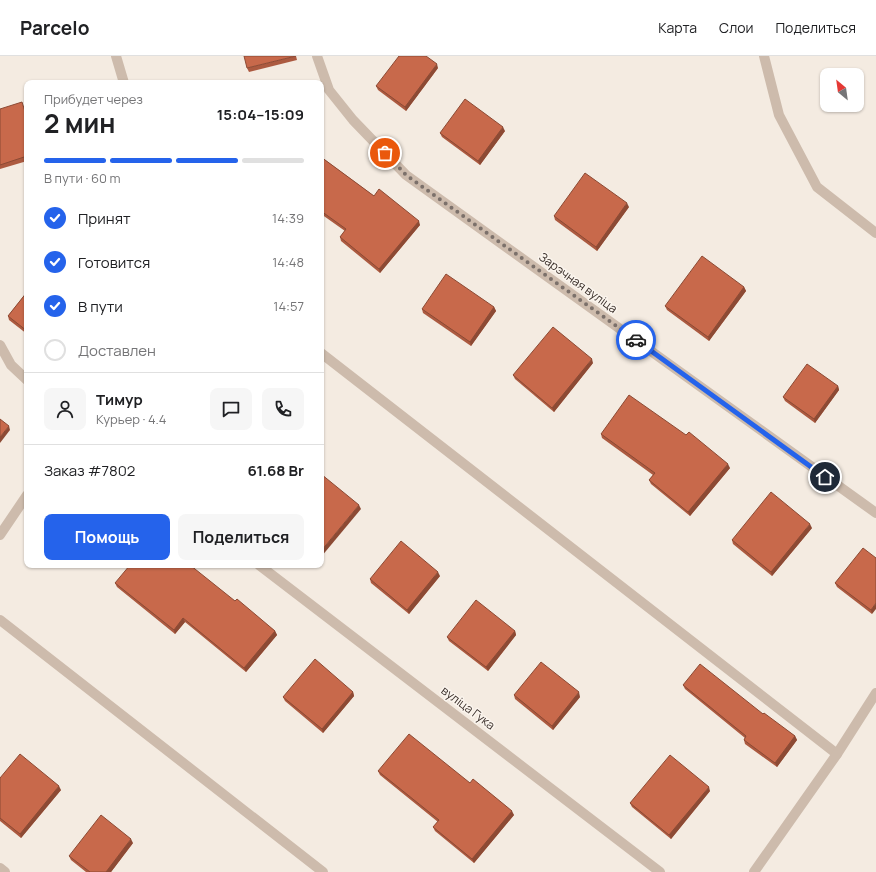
<!DOCTYPE html>
<html lang="ru">
<head>
<meta charset="utf-8">
<style>
	:root { --surface:#fff; --page:#f6f6f6; --text:#202124; --muted:#757577; --line:#e0e0e0; --accent:#2563eb }
	body { margin:0; font-family:Manrope,sans-serif; background:var(--page); color:var(--text); height:100vh; display:flex; flex-direction:column; font-size:15px; white-space:nowrap }
	* { box-sizing:border-box; margin:0 }
	p { font-size:13px; color:var(--muted) }
	.icon { flex:none; width:22px; height:22px; fill:none; stroke:currentColor; stroke-width:2; stroke-linecap:round; stroke-linejoin:round }
	.map { position:relative; flex:1; overflow:hidden }
	.details { position:absolute; left:24px; top:24px; width:300px; height:488px; display:flex; flex-direction:column; background:var(--surface); border-radius:8px; box-shadow:0 1px 3px #0004 }
	.details>* { flex:none }
	.needle { width:26px; rotate:331deg }
	.tools { position:absolute; left:820px; top:12px; display:grid; gap:8px }
	.tools a { display:grid; place-items:center; width:44px; height:44px; border-radius:8px; background:var(--surface); box-shadow:0 1px 3px #0004; font-size:20px }
	.pin { position:absolute; display:grid; place-items:center; width:34px; height:34px; color:#fff; margin:-17px; border:2px solid #fff; border-radius:50%; box-shadow:0 1px 4px #0007 }
	.courier { position:absolute; display:grid; place-items:center; width:40px; height:40px; margin:-20px; border:3px solid #2563eb; border-radius:50%; background:#fff; color:#222; box-shadow:0 1px 5px #0007 }
	.summary em { font-style:normal; font-weight:700 }
	.summary div { display:flex; flex-direction:column-reverse }
	.summary { display:flex; align-items:center; justify-content:space-between; height:68px; padding:0 20px }
	h1 { font-size:26px; font-weight:700; line-height:30px }
	.bar { display:grid; grid-template-columns:repeat(4,1fr); gap:6px 4px; align-content:center; height:48px; padding:0 20px }
	.bar i { height:5px; border-radius:3px; background:var(--line) }
	.bar .current { background:var(--accent) }
	.bar p { grid-column:span 4 }
	.line { display:flex; align-items:center; gap:10px; padding:0 20px; border-top:1px solid var(--line) }
	.line div { flex:1 }
	.round { display:grid; place-items:center; flex:none; width:42px; height:42px; border-radius:8px; background:var(--page) }
	ol { padding:0 20px; list-style:none }
	li { display:flex; align-items:center; gap:12px; height:44px }
	li p { margin-inline-start:auto }
	li .icon { padding:4px; border-radius:50%; background:var(--accent); color:#fff; stroke-width:4 }
	li:last-child { color:var(--muted) }
	li i { width:22px; height:22px; border:2px solid var(--line); border-radius:50% }
	.primary-button { display:flex; gap:8px; margin-top:auto; padding:8px 20px }
	.primary-button a { flex:1; height:46px; border-radius:8px; background:var(--accent); color:#fff; font-size:16px; font-weight:700; line-height:46px; text-align:center }
	.primary-button a+a { background:var(--page); color:var(--text) }
	header { display:flex; align-items:center; gap:24px; box-sizing:border-box; height:56px; padding:0 20px; background:var(--surface); border-bottom:1px solid var(--line) }
	header strong { font-size:19px }
	nav { display:flex; gap:22px; margin-inline-start:auto; font-size:14px }
	.map>svg:first-child { display:block }
	.lines { fill:none; stroke-linecap:round; stroke-linejoin:round }
	.lane { stroke:#cdbbac; stroke-width:10 }
	.street { stroke:#cdbbac; stroke-width:10 }
	.wall { fill:#ac5a40 }
	.shaded-wall { fill:#8c4a34 }
	.building { fill:#c8694b; stroke:#8c4a34 }
	.done { stroke:#7c716b; stroke-width:4; stroke-dasharray:0 7.2 }
	.route { stroke:#2563eb; stroke-width:5 }
	.labels { text-anchor:middle; stroke-width:3; stroke-linejoin:round; paint-order:stroke }
	.street-label { font-size:12px; fill:#3b302b; stroke:#fbf5ee }
</style>
</head>
<body>
<header>
<strong>Parcelo</strong>
<nav><a>Карта</a><a>Слои</a><a>Поделиться</a></nav>
</header>
<div class="map">
<svg width="876" height="816" viewBox="0 0 876 816">
	<rect width="100%" height="100%" fill="#f4ebe1"/>
	<g class="lines">
		<!-- lane -->
		<g class="lane">
			<path d="M116,0L124,27"/>
			<path d="M321,297L837,698"/>
			<path d="M0,564L323,816"/>
		</g>
		<!-- street -->
		<g class="street">
			<path d="M317,0L329,34L353,64L406,119L876,457"/>
			<path d="M764,0L779,59L817,131L876,177"/>
			<path d="M0,289L11,309L27,324"/>
			<path d="M0,479L27,439"/>
			<path d="M259,509L660,816"/>
			<path d="M0,812L5,816"/>
			<path d="M754,816L837,698L876,637"/>
		</g>
	</g>
	<!-- wall -->
	<g class="wall">
		<path d="M296,0L297,4L249,16L247,12Z"/>
		<path d="M438,12L406,55L378,34L376,30Z"/>
		<path d="M0,53L27,61V105L0,113Z"/>
		<path d="M505,75L480,109L442,81L440,77Z"/>
		<path d="M321,101L374,140L420,169L380,217L341,185L340,181L345,175L321,158Z"/>
		<path d="M629,151L597,195L555,164L554,160Z"/>
		<path d="M744,231L746,235L709,285L667,254L665,250Z"/>
		<path d="M27,236V278L9,264L8,260Z"/>
		<path d="M494,251L496,255L471,290L423,257L422,253Z"/>
		<path d="M593,307L554,356L515,323L513,319Z"/>
		<path d="M838,330L839,334L815,367L785,345L783,341Z"/>
		<path d="M601,378L730,412L690,460L651,428L649,424L653,419L602,382Z"/>
		<path d="M812,472L772,520L733,488L732,484Z"/>
		<path d="M876,502L872,558L837,531L835,527Z"/>
		<path d="M440,520L409,558L371,527L370,523Z"/>
		<path d="M115,527L235,545L275,575L277,579L246,616L185,566L175,578L117,531Z"/>
		<path d="M515,575L516,579L488,615L449,585L447,581Z"/>
		<path d="M683,629L763,658L795,680L797,684L777,711L745,688L744,684L745,682L685,633Z"/>
		<path d="M353,636L354,640L323,677L285,645L283,641Z"/>
		<path d="M514,639L580,641L553,674L515,643Z"/>
		<path d="M378,715L470,727L514,759L474,807L435,775L433,771L438,766L380,719Z"/>
		<path d="M0,722L61,734L21,782L0,765Z"/>
		<path d="M710,735L671,783L632,751L630,747Z"/>
		<path d="M133,787L111,816H86L71,804L69,800Z"/>
	</g>
	<!-- shaded-wall -->
	<g class="shaded-wall">
		<path d="M437,8L438,12L406,55L405,51Z"/>
		<path d="M503,71L505,75L480,109L478,105Z"/>
		<path d="M627,147L629,151L597,195L596,191Z"/>
		<path d="M419,165L420,169L380,217L379,213Z"/>
		<path d="M744,231L746,235L709,285L708,281Z"/>
		<path d="M494,251L496,255L471,290L470,286Z"/>
		<path d="M592,303L593,307L554,356L552,352Z"/>
		<path d="M838,330L839,334L815,367L814,363Z"/>
		<path d="M9,370L10,374L0,387V381Z"/>
		<path d="M728,408L730,412L690,460L688,456Z"/>
		<path d="M359,449L361,453L321,501V495Z"/>
		<path d="M810,468L812,472L772,520L771,516Z"/>
		<path d="M438,516L440,520L409,558L407,554Z"/>
		<path d="M876,547V553L872,558L871,554Z"/>
		<path d="M183,562L185,566L175,578L174,574Z"/>
		<path d="M275,575L277,579L246,616L244,612Z"/>
		<path d="M515,575L516,579L488,615L486,611Z"/>
		<path d="M353,636L354,640L323,677L322,673Z"/>
		<path d="M579,636L580,641L553,674L552,670Z"/>
		<path d="M795,680L797,684L777,711L775,707Z"/>
		<path d="M59,730L61,734L21,782L20,778Z"/>
		<path d="M709,731L710,735L671,783L669,779Z"/>
		<path d="M512,755L514,759L474,807L472,803Z"/>
		<path d="M131,783L133,787L111,816H106Z"/>
	</g>
	<!-- building -->
	<g class="building">
		<path d="M244,0H296L247,12Z"/>
		<path d="M399,0H426L437,8L405,51L376,30Z"/>
		<path d="M465,43L503,71L478,105L440,77Z"/>
		<path d="M22,46L27,62V100L0,109V53Z"/>
		<path d="M321,101L374,140L379,133L419,165L379,213L340,181L346,173L321,155Z"/>
		<path d="M585,117L627,147L596,191L554,160Z"/>
		<path d="M702,200L744,231L708,281L665,250Z"/>
		<path d="M446,218L494,251L470,286L422,253Z"/>
		<path d="M27,236V275L8,260Z"/>
		<path d="M553,271L592,303L552,352L513,319Z"/>
		<path d="M807,308L838,330L814,363L783,341Z"/>
		<path d="M629,339L686,379L689,376L728,408L688,456L649,424L655,417L601,378Z"/>
		<path d="M0,363L9,370L0,381Z"/>
		<path d="M321,418L359,449L321,495Z"/>
		<path d="M771,436L810,468L771,516L732,484Z"/>
		<path d="M401,485L438,516L407,554L370,523Z"/>
		<path d="M863,492L876,502V547L871,554L835,527Z"/>
		<path d="M130,509H190L235,545L237,543L275,575L244,612L183,562L174,574L115,527Z"/>
		<path d="M476,544L515,575L486,611L447,581Z"/>
		<path d="M315,603L353,636L322,673L283,641Z"/>
		<path d="M541,606L579,636L552,670L514,639Z"/>
		<path d="M700,608L763,658L764,657L795,680L775,707L744,684L746,680L683,629Z"/>
		<path d="M409,678L470,727L473,723L512,755L472,803L433,771L439,764L378,715Z"/>
		<path d="M20,698L59,730L20,778L0,762V722Z"/>
		<path d="M670,699L709,731L669,779L630,747Z"/>
		<path d="M101,759L131,783L106,816H90L69,800Z"/>
	</g>
	<g class="lines">
		<!-- done -->
		<path class="done" d="M385,97L406,119L636,284"/>
		<!-- route -->
		<path class="route" d="M636,284L825,421"/>
	</g>
	<g class="labels">
		<!-- street labels -->
		<g class="street-label">
			<text transform="translate(578 227) rotate(36)" y="4">Зарэчная вуліца</text>
			<text transform="translate(468 652) rotate(37)" y="4">вуліца Гука</text>
		</g>
	</g>
</svg>
<div class="tools">
<a><svg class="needle" viewBox="-14 -14 28 28"><path d="M0-13l5 13h-10z" fill="#e53935"/><path d="M0 13l5-13h-10z" fill="#757577"/></svg></a>
</div>
<div class="pin" style="left:385px;top:97px;background:#ea580c"><svg class="icon" aria-label="bag" viewBox="0 0 24 24"><path d="M5 8h14l-1 12H6zM9 8a3 3 0 0 1 6 0"/></svg></div>
<div class="pin" style="left:825px;top:421px;background:#1f2937"><svg class="icon" aria-label="home" viewBox="0 0 24 24"><path d="M3 11l9-7 9 7M6 9v11h12V9"/></svg></div>
<div class="courier" style="left:636px;top:284px"><svg class="icon" aria-label="car" viewBox="0 0 24 24"><path d="M5 17H2v-5l4-1 3-4h7l3 4 3 1v5h-3M9 17h6M6 11h13"/><circle cx="7" cy="17" r="2"/><circle cx="17" cy="17" r="2"/></svg></div>
<section class="details">
<div class="summary"><div><h1>2 мин</h1><p>Прибудет через</p></div><em>15:04–15:09</em></div>
<div class="bar"><i class="current"></i><i class="current"></i><i class="current"></i><i></i><p>В пути · 60 m</p></div>
<ol>
<li><svg class="icon" aria-label="check" viewBox="0 0 24 24"><path d="M5 12l5 5 9-10"/></svg>Принят<p>14:39</p></li>
<li><svg class="icon" aria-label="check" viewBox="0 0 24 24"><path d="M5 12l5 5 9-10"/></svg>Готовится<p>14:48</p></li>
<li><svg class="icon" aria-label="check" viewBox="0 0 24 24"><path d="M5 12l5 5 9-10"/></svg>В пути<p>14:57</p></li>
<li><i></i>Доставлен</li>
</ol>
<div class="line" style="height:72px"><a class="round"><svg class="icon" aria-label="person" viewBox="0 0 24 24"><circle cx="12" cy="8" r="4"/><path d="M4 21q1-7 8-7t8 7"/></svg></a><div><b>Тимур</b><p>Курьер · 4.4</p></div><a class="round"><svg class="icon" aria-label="chat" viewBox="0 0 24 24"><path d="M4 5h16v11H9l-5 4z"/></svg></a><a class="round"><svg class="icon" aria-label="phone" viewBox="0 0 24 24"><path d="M5 4h4l2 5-3 2q2 4 5 5l2-3 5 2v4C11 20 4 13 5 4z"/></svg></a></div>
<div class="line" style="height:52px"><div>Заказ #7802</div><b>61.68 Br</b></div>
<div class="primary-button"><a>Помощь</a><a>Поделиться</a></div>
</section>
</div>
</body>
</html>
